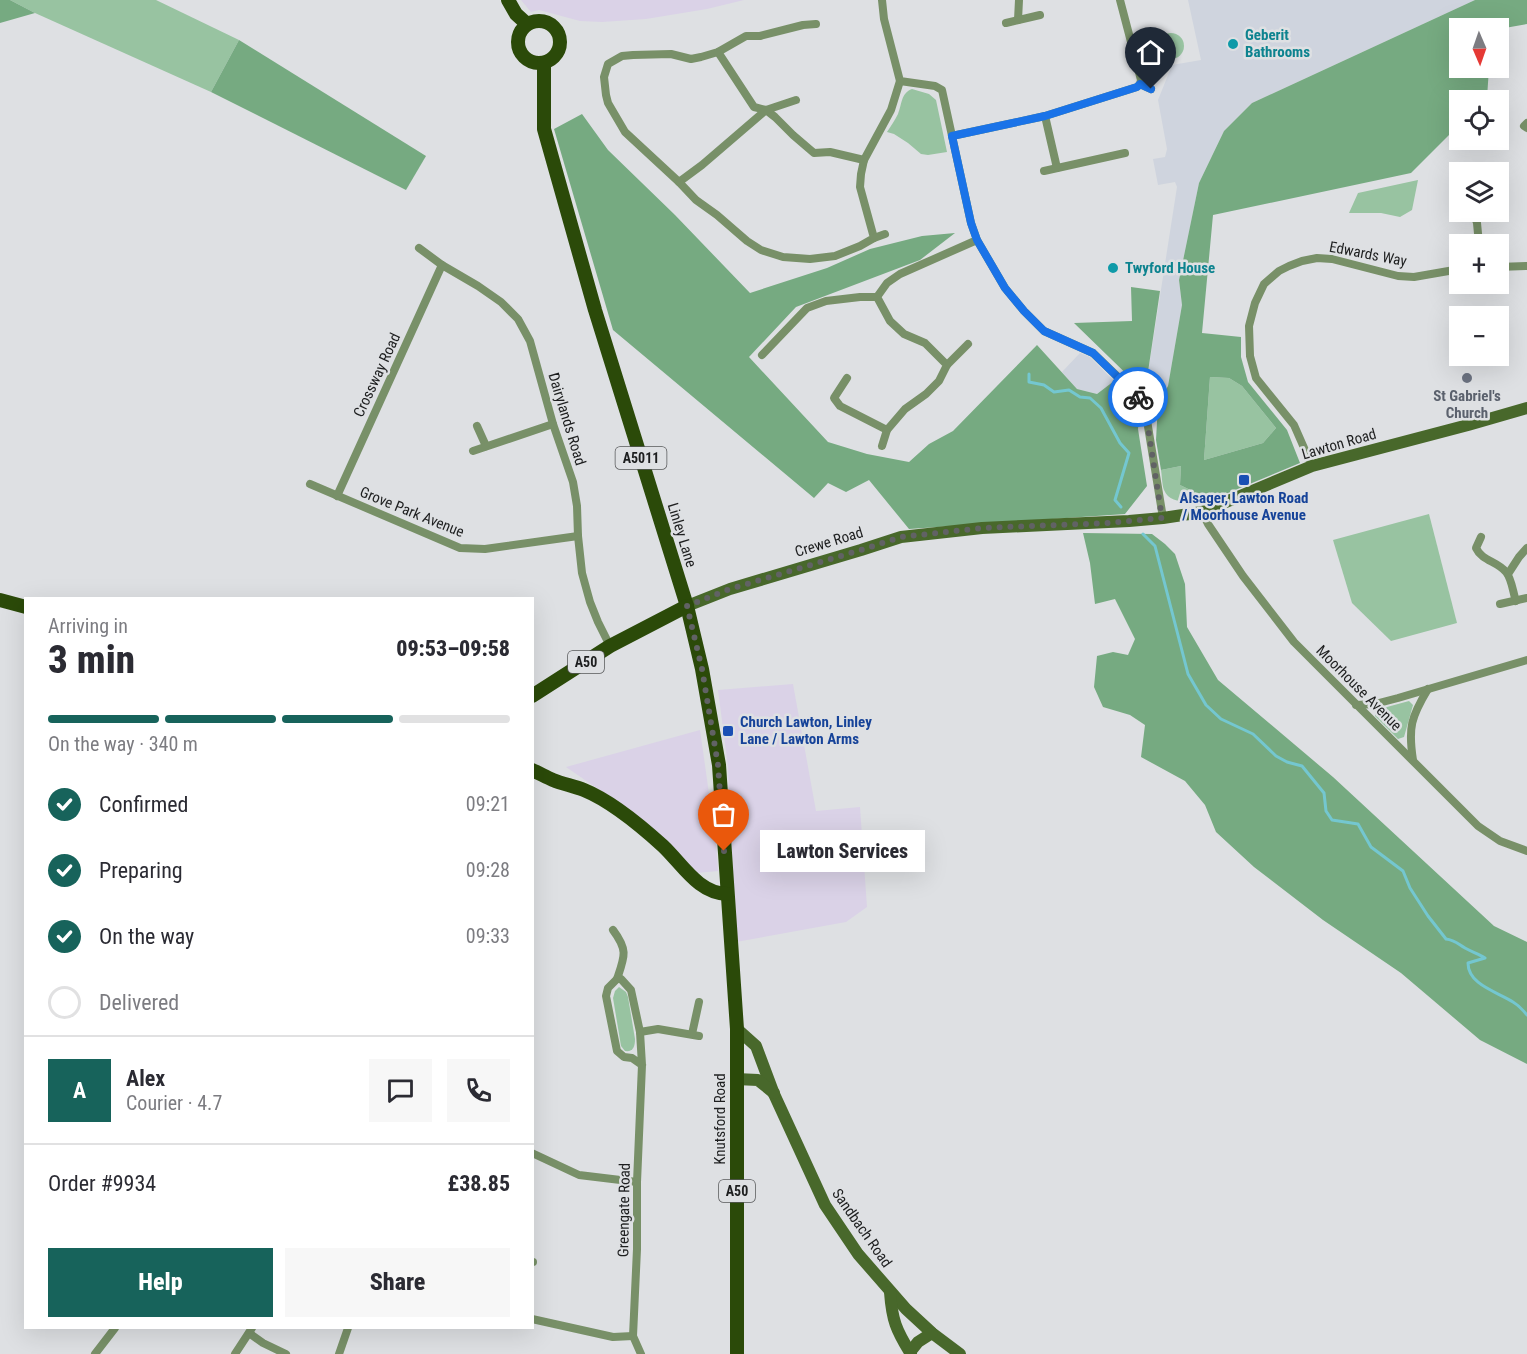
<!DOCTYPE html>
<html lang="en">
<head>
<meta charset="utf-8">
<style>
	:root { --surface:#fff; --page:#f7f7f7; --text:#2b2b33; --muted:#7c7c81; --line:#e1e1e2; --accent:#17635b }
	body { margin:0; font-family:"Roboto Condensed",sans-serif; background:var(--page); color:var(--text); height:100vh; display:flex; flex-direction:column; font-size:22px; white-space:nowrap }
	* { box-sizing:border-box; margin:0 }
	p { font-size:20px; color:var(--muted) }
	.icon { flex:none; width:33px; height:33px; fill:none; stroke:currentColor; stroke-width:2; stroke-linecap:round; stroke-linejoin:round }
	.map { position:relative; flex:1; overflow:hidden }
	.drawer { position:absolute; left:24px; top:597px; width:510px; height:732px; display:flex; flex-direction:column; background:var(--surface); border-radius:0px; box-shadow:0 6px 24px #0002 }
	.drawer>* { flex:none }
	.needle { width:39px; rotate:178deg }
	.buttons { position:absolute; left:1449px; top:18px; display:grid; gap:12px }
	.buttons a { display:grid; place-items:center; width:60px; height:60px; border-radius:0px; background:var(--surface); box-shadow:0 6px 24px #0002; font-size:30px }
	.pin { position:absolute; display:grid; place-items:center; width:51px; height:51px; color:#fff; margin:-62px -26px; border-radius:50% 50% 50% 0; rotate:-45deg; box-shadow:0 0 6px #0007 }
	.pin .icon { rotate:45deg }
	.courier { position:absolute; display:grid; place-items:center; width:60px; height:60px; margin:-30px; border:4px solid #1a73e8; border-radius:50%; background:#fff; color:#222; box-shadow:0 2px 8px #0007 }
	.bubble { position:absolute; height:42px; border-radius:0px; background:var(--surface); box-shadow:0 6px 24px #0002; font-size:20px; font-weight:800; line-height:42px; text-align:center }
	.head em { font-style:normal; font-weight:800 }
	.head div { display:flex; flex-direction:column-reverse }
	.head { display:flex; align-items:center; justify-content:space-between; height:102px; padding:0 24px }
	h1 { font-size:39px; font-weight:800; line-height:45px }
	.bar { display:grid; grid-template-columns:repeat(4,1fr); gap:9px 6px; align-content:center; height:72px; padding:0 24px }
	.bar i { height:8px; border-radius:4px; background:var(--line) }
	.bar .on { background:var(--accent) }
	.bar p { grid-column:span 4 }
	.line { display:flex; align-items:center; gap:15px; padding:0 24px; border-top:2px solid var(--line) }
	.line div { flex:1 }
	.round { display:grid; place-items:center; flex:none; width:63px; height:63px; border-radius:0px; background:var(--page) }
	ol { padding:0 24px; list-style:none }
	li { display:flex; align-items:center; gap:18px; height:66px }
	li p { margin-inline-start:auto }
	li .icon { padding:6px; border-radius:50%; background:var(--accent); color:#fff; stroke-width:4 }
	li:last-child { color:var(--muted) }
	li i { width:33px; height:33px; border:3px solid var(--line); border-radius:50% }
	.button { display:flex; gap:12px; margin-top:auto; padding:12px 24px }
	.button a { flex:1; height:69px; border-radius:0px; background:var(--accent); color:#fff; font-size:24px; font-weight:800; line-height:69px; text-align:center }
	.button a+a { background:var(--page); color:var(--text) }
	.map>svg:first-child { display:block }
	.commercial { fill:#dad2e7 }
	.built { fill:#cfd4de }
	.green { fill:#98c3a1 }
	.forest { fill:#76aa81; fill-rule:evenodd }
	.lines { fill:none; stroke-linecap:round; stroke-linejoin:round }
	.stream { stroke:#74c7d0; stroke-width:3 }
	.street { stroke:#789068; stroke-width:8 }
	.secondary { stroke:#48682b; stroke-width:12 }
	.primary { stroke:#2b4a09; stroke-width:14 }
	.done { stroke:#616264; stroke-width:6; stroke-dasharray:0 10.8 }
	.route { stroke:#1a73e8; stroke-width:8 }
	.culture-dot { fill:#0f9aa8; stroke:#dee0e3; stroke-width:2 }
	.worship-dot { fill:#6b7280; stroke:#dee0e3; stroke-width:2 }
	.transit-dot { fill:#1a4fb4; stroke:#dee0e3; stroke-width:2 }
	.labels { text-anchor:middle; stroke-width:5; stroke-linejoin:round; paint-order:stroke }
	.shield { fill:#dee0e3; stroke:#57585a; stroke-width:1.5 }
	.shield-label { font-size:14px; font-weight:bold; fill:#1d1e1f }
	.culture-label { font-size:15px; font-weight:bold; fill:#0d838f; stroke:#dee0e3; text-anchor:start }
	.street-label { font-size:15px; fill:#1d1e1f; stroke:#dee0e3 }
	.worship-label { font-size:15px; font-weight:bold; fill:#5b616d; stroke:#dee0e3 }
	.transit-label { font-size:15px; font-weight:bold; fill:#164399; stroke:#dee0e3 }
</style>
</head>
<body>
<div class="map">
<svg width="1527" height="1354" viewBox="0 0 1527 1354">
	<rect width="100%" height="100%" fill="#dee0e3"/>
	<!-- commercial -->
	<g class="commercial">
		<path d="M521,0H744L707,9L646,19L602,22L580,21L539,10L531,12Z"/>
		<path d="M793,684L816,811L860,807L867,907L846,922L736,942L728,767L718,690Z"/>
		<path d="M700,730L716,843L718,871L697,873L636,815L566,767Z"/>
	</g>
	<!-- built -->
	<g class="built">
		<path d="M1188,0H1475L1252,103L1224,131L1199,183L1179,280L1182,305L1168,386L1158,404L1145,392L1177,187L1175,182L1158,185L1153,159L1165,157L1167,149L1158,100L1172,65L1201,60Z"/>
		<path d="M1080,353L1090,357L1114,381L1097,394L1077,389L1062,372Z"/>
	</g>
	<!-- green -->
	<g class="green">
		<path d="M10,0H156L239,40L211,92L35,13Z"/>
		<circle cx="1171" cy="46" r="13"/>
		<path d="M912,89L929,94L936,100L947,152L928,155L921,154L908,143L894,134L887,132C891,126 895,120 898,114C902,104 901,93 912,89Z"/>
		<path d="M1418,180L1412,210L1400,217L1381,213H1349L1358,193Z"/>
		<path d="M1210,377L1229,378L1242,386L1276,428L1263,443L1204,460Z"/>
		<path d="M1181,466L1180,485L1211,500C1197,501 1171,507 1164,490C1162,485 1162,476 1161,470Z"/>
		<path d="M1429,514L1457,623L1391,641L1352,603L1333,540Z"/>
		<path d="M1409,701L1413,705L1404,737L1398,739L1375,716L1376,710Z"/>
		<path d="M619,987L626,992L628,997L635,1039C635,1047 633,1052 625,1051L621,1046L613,998L615,991Z"/>
	</g>
	<!-- forest -->
	<g class="forest">
		<path d="M0,0H10L35,13L0,23Z"/>
		<path d="M1475,0H1527V24L1499,29L1460,28V68H1489L1487,98L1484,100H1460L1459,125L1411,173L1213,215L1202,333L1241,337V357L1248,382L1287,430L1300,463L1211,500L1180,485L1181,466L1161,470L1156,440L1158,404L1168,386L1182,305L1179,280L1199,183L1224,131L1252,103ZM1210,377L1229,378L1242,386L1276,428L1263,443L1204,460Z"/>
		<path d="M239,40L426,156L406,190L211,92Z"/>
		<path d="M582,114L608,150L675,215L750,293L827,268L870,249L922,236L955,233L920,260L796,307L749,357L828,442L867,454L909,462L929,444L953,431L1037,345L1077,389L1097,394L1114,381L1141,401L1138,429L1147,486L1125,514L909,529L869,480L846,492L828,483L814,498L613,330L554,129Z"/>
		<path d="M1131,287L1160,291L1145,392L1074,323L1132,321Z"/>
		<path d="M1083,533L1152,534L1165,544L1175,554L1185,584L1187,627L1218,680L1333,777L1494,926L1527,942V1064L1480,1040L1401,973L1323,920L1254,867L1216,832L1205,805L1185,781L1141,757L1145,725L1130,715L1103,707L1094,687L1097,656L1113,652L1128,655L1135,639L1115,599L1095,604L1090,563Z"/>
	</g>
	<g class="lines">
		<!-- stream -->
		<g class="stream">
			<path d="M1029,374V382L1044,385L1054,392L1069,390L1080,397L1090,398L1101,408L1120,443L1129,453L1115,500L1121,507"/>
			<path d="M1143,534L1155,546L1188,674L1206,705L1221,719L1253,734L1276,756L1287,762L1302,766L1324,793L1326,811L1332,820L1358,824L1371,847L1403,871L1410,888L1428,916L1446,939C1455,940 1458,944 1465,948C1472,952 1479,954 1485,958L1468,963C1468,985 1498,992 1513,1002C1518,1005 1523,1010 1527,1015"/>
		</g>
		<!-- street -->
		<g class="street">
			<path d="M882,0L884,19L900,81L935,86L942,90L971,223L977,240L1005,288L1024,311L1044,331L1093,353L1144,402L1163,518"/>
			<path d="M1018,20L1019,0"/>
			<path d="M1006,23L1040,15"/>
			<path d="M718,52L754,107L766,110L775,117L793,135L814,153L830,152L864,160"/>
			<path d="M1140,84L1151,89"/>
			<path d="M796,100L766,110L702,165L679,182L625,132L608,103L606,95L604,77L608,64L622,56L633,55L671,54L691,59L701,57L718,52L746,36H760L803,25L816,24"/>
			<path d="M1045,116L1057,168"/>
			<path d="M1527,123L1524,126L1527,128"/>
			<path d="M952,136L1045,116L1137,87L1140,84L1141,80L1120,0"/>
			<path d="M1044,171L1125,153"/>
			<path d="M679,182L696,200L717,215L747,241L761,250L783,257L810,259L835,256L860,246L874,238L860,187L861,174L864,160L891,110L900,81"/>
			<path d="M1459,199H1460"/>
			<path d="M1473,212L1477,223L1479,244"/>
			<path d="M874,238L885,234"/>
			<path d="M419,248L442,265L478,286L501,302L518,319L530,341L553,424L573,482L577,506L578,536L582,573L590,602L598,622L610,646"/>
			<path d="M1498,267L1527,266"/>
			<path d="M762,355L807,308L826,301L860,297H877"/>
			<path d="M947,365L968,344"/>
			<path d="M847,378L834,398L840,406L887,430"/>
			<path d="M477,426L486,446"/>
			<path d="M882,446L887,430L905,409L926,394L939,381L947,365L925,343L904,334L890,321L877,297L887,283L900,274L977,240"/>
			<path d="M473,451L553,424"/>
			<path d="M1312,466L1294,425L1256,378L1250,356L1249,326L1255,303L1264,284L1279,271L1289,266L1302,261L1317,258L1332,259L1398,276L1414,277L1460,269"/>
			<path d="M310,484L460,548L485,549L578,536"/>
			<path d="M337,496L442,265"/>
			<path d="M1202,512L1208,524L1243,576L1294,642L1478,826L1500,841L1527,851"/>
			<path d="M1481,537L1476,548C1482,561 1497,561 1506,572C1512,579 1513,593 1516,601"/>
			<path d="M1508,574L1519,557L1527,548"/>
			<path d="M1500,604L1527,598"/>
			<path d="M1356,705L1375,704L1398,698L1527,660"/>
			<path d="M1413,760C1408,728 1411,717 1428,689"/>
			<path d="M613,930C628,950 625,956 617,979"/>
			<path d="M640,1032L658,1029L699,1036"/>
			<path d="M692,1034L699,1002"/>
			<path d="M532,1153L579,1175L637,1182"/>
			<path d="M532,1262H533"/>
			<path d="M532,1319L613,1337L633,1336"/>
			<path d="M249,1333L263,1343L286,1354"/>
			<path d="M95,1354L115,1328"/>
			<path d="M235,1354L252,1328"/>
			<path d="M339,1354L348,1328"/>
			<path d="M641,1354L633,1336L637,1249V1182L642,1065L640,1032L631,990L621,979H617L608,988L606,996L617,1051L624,1057L632,1058L642,1065"/>
		</g>
		<!-- secondary -->
		<g class="secondary">
			<path d="M687,606L730,589L861,550L901,537L982,528L1129,521L1163,518L1202,512L1312,466L1468,425L1527,408"/>
			<path d="M737,1029L756,1046L774,1094L825,1205L858,1254L906,1309L932,1333L960,1354"/>
			<path d="M736,1079L758,1080L774,1093"/>
			<path d="M890,1292C892,1320 896,1330 911,1354"/>
			<path d="M910,1352L918,1342L932,1333"/>
		</g>
		<!-- primary -->
		<g class="primary">
			<path d="M508,0L516,14L527,24"/>
			<circle cx="539" cy="42" r="21"/>
			<path d="M544,63V129L595,310L687,606L702,669L719,765L737,1029V1354"/>
			<path d="M0,600L26,607"/>
			<path d="M532,696L610,646L687,606"/>
			<path d="M532,770C539,773 546,777 553,780C563,784 574,786 584,790C611,801 641,826 663,846C683,865 698,893 727,894"/>
		</g>
	</g>
	<g class="lines">
		<!-- done -->
		<path class="done" d="M724,851L718,765L702,669L687,606L730,589L861,550L901,537L982,528L1108,523L1162,518L1144,402L1138,397"/>
		<!-- route -->
		<path class="route" d="M1138,397L1093,353L1044,331L1024,311L1005,288L977,240L971,223L952,136L1045,116L1137,87L1140,84L1151,89"/>
	</g>
	<!-- markers -->
	<g class="culture-dot">
		<circle cx="1233" cy="44" r="6"/>
		<circle cx="1113" cy="268" r="6"/>
	</g>
	<circle class="worship-dot" cx="1467" cy="378" r="6"/>
	<g class="transit-dot">
		<rect x="1238" y="474" width="12" height="12" rx="3"/>
		<rect x="722" y="725" width="12" height="12" rx="3"/>
	</g>
	<g class="labels">
		<!-- shield labels -->
		<g class="shield">
			<rect x="615.5" y="447" width="51" height="22" rx="4.5"/>
			<rect x="568" y="651" width="36" height="22" rx="4.5"/>
			<rect x="719" y="1180" width="36" height="22" rx="4.5"/>
		</g>
		<g class="shield-label">
			<text x="641" y="463">A5011</text>
			<text x="586" y="667">A50</text>
			<text x="737" y="1196">A50</text>
		</g>
		<!-- culture labels -->
		<g class="culture-label">
			<text x="1245" y="40">Geberit<tspan x="1245" dy="17">Bathrooms</tspan></text>
			<text x="1125" y="273">Twyford House</text>
		</g>
		<!-- street labels -->
		<g class="street-label">
			<text transform="translate(1368 254) rotate(11)" y="5">Edwards Way</text>
			<text transform="translate(377 375) rotate(-65)" y="5">Crossway Road</text>
			<text transform="translate(567 419) rotate(73)" y="5">Dairylands Road</text>
			<text transform="translate(1339 444) rotate(-16)" y="5">Lawton Road</text>
			<text transform="translate(412 512) rotate(22)" y="5">Grove Park Avenue</text>
			<text transform="translate(682 535) rotate(73)" y="5">Linley Lane</text>
			<text transform="translate(829 542) rotate(-17)" y="5">Crewe Road</text>
			<text transform="translate(1359 688) rotate(45)" y="5">Moorhouse Avenue</text>
			<text transform="translate(720 1119) rotate(-90)" y="5">Knutsford Road</text>
			<text transform="translate(624 1210) rotate(-89)" y="5">Greengate Road</text>
			<text transform="translate(862 1228) rotate(55)" y="5">Sandbach Road</text>
		</g>
		<!-- worship labels -->
		<g class="worship-label">
			<text x="1467" y="401">St Gabriel's<tspan x="1467" dy="17">Church</tspan></text>
		</g>
		<!-- transit labels -->
		<g class="transit-label">
			<text x="1244" y="503">Alsager, Lawton Road<tspan x="1244" dy="17">/ Moorhouse Avenue</tspan></text>
			<text x="740" y="727" text-anchor="start">Church Lawton, Linley<tspan x="740" dy="17">Lane / Lawton Arms</tspan></text>
		</g>
	</g>
</svg>
<div class="buttons">
<a><svg class="needle" viewBox="-14 -14 28 28"><path d="M0-13l5 13h-10z" fill="#e53935"/><path d="M0 13l5-13h-10z" fill="#7c7c81"/></svg></a>
<a><svg class="icon" aria-label="locate" viewBox="0 0 24 24"><circle cx="12" cy="12" r="6"/><path d="M12 2v4M12 18v4M2 12h4M18 12h4"/></svg></a>
<a><svg class="icon" aria-label="layers" viewBox="0 0 24 24"><path d="M12 4l9 5-9 5-9-5zM3 14l9 5 9-5"/></svg></a>
<a>+</a>
<a>−</a>
</div>
<div class="pin" style="left:724px;top:851px;background:#ea580c"><svg class="icon" aria-label="bag" viewBox="0 0 24 24"><path d="M5 8h14l-1 12H6zM9 8a3 3 0 0 1 6 0"/></svg></div>
<div class="pin" style="left:1151px;top:89px;background:#1f2937"><svg class="icon" aria-label="home" viewBox="0 0 24 24"><path d="M3 11l9-7 9 7M6 9v11h12V9"/></svg></div>
<div class="courier" style="left:1138px;top:397px"><svg class="icon" aria-label="bike" viewBox="0 0 24 24"><circle cx="6" cy="16" r="4"/><circle cx="18" cy="16" r="4"/><path d="M6 16l4-8h5l3 8M10 8l3 8H6M13 5h3"/></svg></div>
<div class="bubble" style="left:760px;top:830px;width:165px">Lawton Services</div>
<section class="drawer">
<div class="head"><div><h1>3 min</h1><p>Arriving in</p></div><em>09:53–09:58</em></div>
<div class="bar"><i class="on"></i><i class="on"></i><i class="on"></i><i></i><p>On the way · 340 m</p></div>
<ol>
<li><svg class="icon" aria-label="check" viewBox="0 0 24 24"><path d="M5 12l5 5 9-10"/></svg>Confirmed<p>09:21</p></li>
<li><svg class="icon" aria-label="check" viewBox="0 0 24 24"><path d="M5 12l5 5 9-10"/></svg>Preparing<p>09:28</p></li>
<li><svg class="icon" aria-label="check" viewBox="0 0 24 24"><path d="M5 12l5 5 9-10"/></svg>On the way<p>09:33</p></li>
<li><i></i>Delivered</li>
</ol>
<div class="line" style="height:108px"><b class="round" style="background:var(--accent);color:#fff">A</b><div><b>Alex</b><p>Courier · 4.7</p></div><a class="round"><svg class="icon" aria-label="chat" viewBox="0 0 24 24"><path d="M4 5h16v11H9l-5 4z"/></svg></a><a class="round"><svg class="icon" aria-label="phone" viewBox="0 0 24 24"><path d="M5 4h4l2 5-3 2q2 4 5 5l2-3 5 2v4C11 20 4 13 5 4z"/></svg></a></div>
<div class="line" style="height:78px"><div>Order #9934</div><b>£38.85</b></div>
<div class="button"><a>Help</a><a>Share</a></div>
</section>
</div>
</body>
</html>
